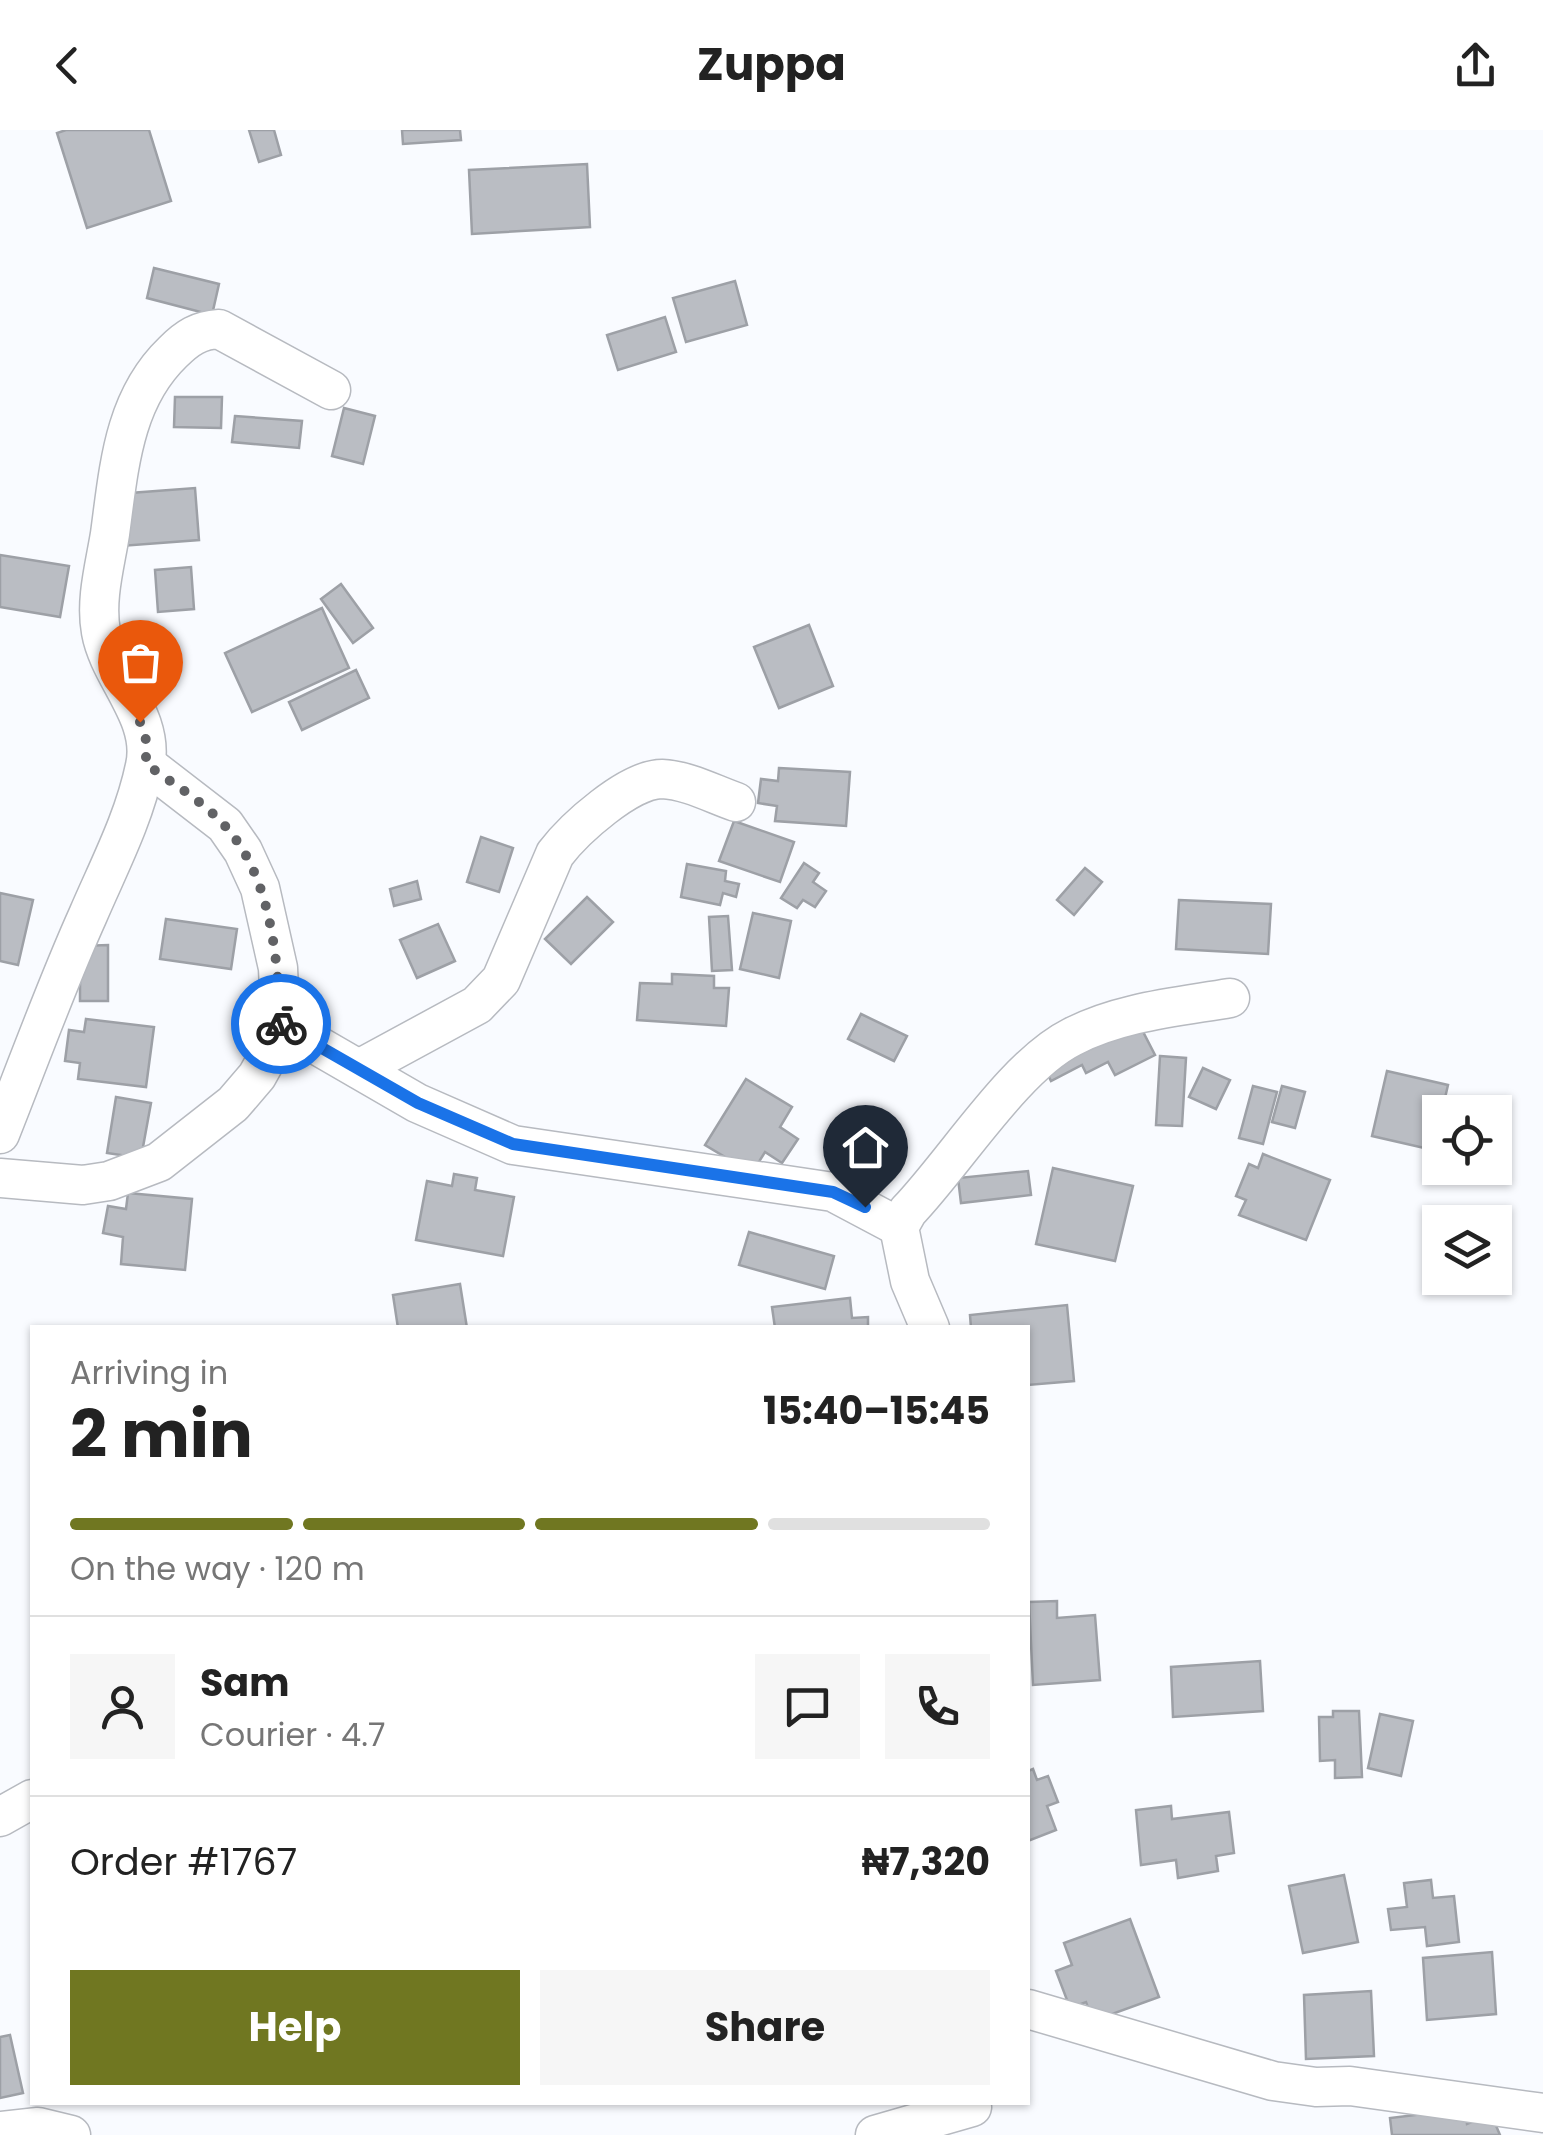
<!DOCTYPE html>
<html lang="en">
<head>
<meta charset="utf-8">
<style>
	:root { --surface:#fff; --page:#f6f6f6; --text:#222; --muted:#767676; --line:#e0e0e0; --accent:#707721 }
	body { margin:0; font-family:Poppins,sans-serif; background:var(--page); color:var(--text); height:100vh; display:flex; flex-direction:column; font-size:38px; white-space:nowrap }
	* { box-sizing:border-box; margin:0 }
	p { font-size:32px; color:var(--muted) }
	.icon { flex:none; width:55px; height:55px; fill:none; stroke:currentColor; stroke-width:2; stroke-linecap:round; stroke-linejoin:round }
	.map { position:relative; flex:1; overflow:hidden }
	.panel { position:absolute; left:30px; top:1195px; width:1000px; height:780px; display:flex; flex-direction:column; background:var(--surface); border-radius:0px; box-shadow:0 2px 8px #0004 }
	.panel>* { flex:none }
	.fabs { position:absolute; left:1422px; top:965px; display:grid; gap:20px }
	.fabs a { display:grid; place-items:center; width:90px; height:90px; border-radius:0px; background:var(--surface); box-shadow:0 2px 8px #0004; font-size:50px }
	.pin { position:absolute; display:grid; place-items:center; width:85px; height:85px; color:#fff; margin:-102px -42px; border-radius:50% 50% 50% 0; rotate:-45deg; box-shadow:0 0 10px #0007 }
	.pin .icon { rotate:45deg }
	.courier { position:absolute; display:grid; place-items:center; width:100px; height:100px; margin:-50px; border:8px solid #1a73e8; border-radius:50%; background:#fff; color:#222; box-shadow:0 2px 12px #0007 }
	.headline em { font-style:normal; font-weight:700 }
	.headline div { display:flex; flex-direction:column-reverse }
	.headline { display:flex; align-items:center; justify-content:space-between; height:170px; padding:0 40px }
	h1 { font-size:65px; font-weight:700; line-height:75px }
	.bar { display:grid; grid-template-columns:repeat(4,1fr); gap:15px 10px; align-content:center; height:120px; padding:0 40px }
	.bar i { height:12px; border-radius:8px; background:var(--line) }
	.bar .current { background:var(--accent) }
	.bar p { grid-column:span 4 }
	.line { display:flex; align-items:center; gap:25px; padding:0 40px; border-top:2px solid var(--line) }
	.line div { flex:1 }
	.round { display:grid; place-items:center; flex:none; width:105px; height:105px; border-radius:0px; background:var(--page) }
	.button { display:flex; gap:20px; margin-top:auto; padding:20px 40px }
	.button a { flex:1; height:115px; border-radius:0px; background:var(--accent); color:#fff; font-size:40px; font-weight:700; line-height:115px; text-align:center }
	.button a+a { background:var(--page); color:var(--text) }
	header { display:flex; justify-content:space-between; align-items:center; height:130px; padding:0 40px; background:var(--surface); font-size:45px; font-weight:700 }
	.map>svg:first-child { display:block }
	.building { fill:#babdc3; stroke:#9da0a6; stroke-width:2.5 }
	.lines { fill:none; stroke-linecap:round; stroke-linejoin:round }
	.minor-casing { stroke:#b7bac0; stroke-width:41 }
	.minor { stroke:#fff; stroke-width:38 }
	.done { stroke:#616265; stroke-width:10; stroke-dasharray:0 18 }
	.route { stroke:#1a73e8; stroke-width:12 }
</style>
</head>
<body>
<header><svg class="icon" aria-label="back" viewBox="0 0 24 24"><path d="M15 5l-7 7 7 7"/></svg>Zuppa<svg class="icon" aria-label="share" viewBox="0 0 24 24"><path d="M12 15V3M7 8l5-5 5 5M5 13v7h14v-7"/></svg></header>
<div class="map">
<svg width="1543" height="2005" viewBox="0 0 1543 2005">
	<rect width="100%" height="100%" fill="#f9fbff"/>
	<!-- building -->
	<g class="building">
		<path d="M66,0H149L171,71L87,98L57,3Z"/>
		<path d="M249,0H274L281,25L259,32Z"/>
		<path d="M402,0H460L461,10L403,14Z"/>
		<path d="M587,34L590,97L472,104L469,40Z"/>
		<path d="M154,138L219,154L212,185L147,168Z"/>
		<path d="M735,151L747,195L686,212L673,168Z"/>
		<path d="M665,187L676,222L618,240L607,205Z"/>
		<path d="M175,267H222L221,298L174,297Z"/>
		<path d="M344,278L375,286L363,334L332,326Z"/>
		<path d="M235,286L302,291L299,318L232,312Z"/>
		<path d="M195,358L199,410L121,416L117,364Z"/>
		<path d="M0,425L69,436L60,487L0,477Z"/>
		<path d="M191,437L194,479L158,482L155,440Z"/>
		<path d="M341,454L373,498L353,513L321,469Z"/>
		<path d="M322,478L349,538L252,582L225,523Z"/>
		<path d="M809,495L833,556L779,578L754,517Z"/>
		<path d="M356,540L369,568L302,600L289,572Z"/>
		<path d="M779,638L850,642L846,696L775,691L777,676L758,673L761,649L778,651Z"/>
		<path d="M734,691L794,712L780,752L719,731Z"/>
		<path d="M481,707L513,718L499,762L467,752Z"/>
		<path d="M804,733L819,743L813,752L826,761L815,777L803,770L797,778L781,768Z"/>
		<path d="M687,734L726,741L725,751L739,754L736,767L723,763L720,775L681,767Z"/>
		<path d="M1085,738L1102,752L1074,785L1057,770Z"/>
		<path d="M417,751L421,769L394,776L390,759Z"/>
		<path d="M0,763L33,770L18,835L0,831Z"/>
		<path d="M587,767L613,792L571,834L545,809Z"/>
		<path d="M1179,770L1271,774L1268,824L1176,819Z"/>
		<path d="M753,783L791,791L779,848L740,839Z"/>
		<path d="M728,786L732,840L712,841L709,787Z"/>
		<path d="M166,789L237,799L231,839L160,829Z"/>
		<path d="M438,794L455,831L417,848L400,810Z"/>
		<path d="M108,815V871H80V816Z"/>
		<path d="M672,844L714,846V858H729L726,896L637,890L640,853L672,854Z"/>
		<path d="M861,884L907,906L894,931L848,909Z"/>
		<path d="M86,889L154,897L146,957L78,949L80,933L65,931L69,900L84,902Z"/>
		<path d="M1137,890L1155,925L1115,945L1108,932L1086,943L1082,935L1051,951L1042,932Z"/>
		<path d="M1160,926L1186,928L1182,996L1156,995Z"/>
		<path d="M1203,938L1230,950L1216,979L1189,967Z"/>
		<path d="M1387,941L1448,955L1433,1020L1372,1006Z"/>
		<path d="M746,949L792,977L780,997L798,1009L782,1033L765,1022L752,1043L705,1015Z"/>
		<path d="M1253,956L1277,962L1263,1014L1239,1008Z"/>
		<path d="M1282,956L1305,962L1295,998L1272,992Z"/>
		<path d="M116,967L151,973L141,1028L107,1023Z"/>
		<path d="M1463,972L1495,980L1494,982H1460Z"/>
		<path d="M1263,1024L1330,1050L1306,1110L1239,1085L1246,1070L1236,1066L1249,1034L1258,1038Z"/>
		<path d="M1053,1038L1133,1056L1115,1131L1036,1114Z"/>
		<path d="M1447,1038H1481L1478,1050L1445,1043Z"/>
		<path d="M1028,1041L1031,1065L961,1073L958,1048Z"/>
		<path d="M454,1044L477,1048L475,1060L514,1067L503,1126L416,1110L427,1051L452,1056Z"/>
		<path d="M128,1063L192,1069L185,1140L121,1134L123,1107L103,1103L108,1076L126,1079Z"/>
		<path d="M749,1102L834,1126L825,1159L739,1135Z"/>
		<path d="M460,1154L467,1198H398L393,1165Z"/>
		<path d="M850,1168L852,1188L868,1187V1198H775L772,1177Z"/>
		<path d="M1067,1175L1074,1251L1028,1255V1198H971L970,1185Z"/>
		<path d="M1057,1471V1488L1095,1485L1100,1550L1033,1555L1029,1472Z"/>
		<path d="M1260,1531L1263,1581L1173,1587L1171,1537Z"/>
		<path d="M1333,1581H1359L1362,1647L1335,1648V1630L1320,1631L1319,1587H1333Z"/>
		<path d="M1380,1584L1413,1591L1401,1646L1368,1638Z"/>
		<path d="M1033,1639L1037,1650L1048,1646L1058,1672L1047,1676L1056,1700L1028,1711V1641Z"/>
		<path d="M1171,1676L1172,1689L1229,1682L1234,1723L1216,1726L1218,1741L1178,1748L1176,1730L1141,1735L1136,1680Z"/>
		<path d="M1344,1745L1358,1812L1303,1823L1289,1756Z"/>
		<path d="M1431,1750L1433,1768L1454,1766L1459,1812L1427,1816L1425,1797L1391,1800L1388,1779L1407,1777L1404,1753Z"/>
		<path d="M1130,1789L1159,1867L1093,1891L1086,1872L1070,1878L1056,1841L1072,1835L1064,1813Z"/>
		<path d="M1492,1822L1496,1884L1427,1890L1423,1828Z"/>
		<path d="M1371,1861L1374,1926L1306,1929L1304,1865Z"/>
		<path d="M10,1905L23,1963L0,1968V1907Z"/>
		<path d="M1465,1979L1467,1994L1491,1984L1500,2005H1392L1390,1988Z"/>
	</g>
	<g class="lines">
		<!-- minor casing -->
		<g class="minor-casing">
			<g id="minor">
				<path d="M281,903L315,914L417,973L513,1015L833,1062L899,1097"/>
				<path d="M359,939L477,875L501,850L555,724C574,699 629,649 662,649C687,650 713,664 736,672"/>
				<path d="M0,1004C29,931 56,856 88,785C109,736 134,689 145,636C156,588 109,547 101,502C95,470 105,435 110,404C119,338 123,270 173,222C187,208 199,200 219,199L331,260"/>
				<path d="M0,1048L83,1055L109,1051L159,1032L233,974L257,946L281,903L278,838L260,758L243,721L225,695L146,634"/>
				<path d="M930,1198L910,1151L899,1097L908,1081C955,1032 1014,936 1072,907C1120,882 1177,877 1230,868"/>
				<path d="M0,1687L32,1669"/>
				<path d="M1028,1879L1273,1951L1316,1957L1350,1956L1543,1983"/>
				<path d="M0,2001L38,1997L71,2005"/>
				<path d="M875,2005L972,1977"/>
			</g>
		</g>
		<!-- minor -->
		<use href="#minor" class="minor"/>
	</g>
	<g class="lines">
		<!-- done -->
		<path class="done" d="M140,592L146,610V634C172,653 204,672 225,696C272,748 277,828 281,894"/>
		<!-- route -->
		<path class="route" d="M281,894V903L315,914L418,973L513,1014L833,1062L865,1077"/>
	</g>
</svg>
<div class="fabs">
<a><svg class="icon" aria-label="locate" viewBox="0 0 24 24"><circle cx="12" cy="12" r="6"/><path d="M12 2v4M12 18v4M2 12h4M18 12h4"/></svg></a>
<a><svg class="icon" aria-label="layers" viewBox="0 0 24 24"><path d="M12 4l9 5-9 5-9-5zM3 14l9 5 9-5"/></svg></a>
</div>
<div class="pin" style="left:140px;top:592px;background:#ea580c"><svg class="icon" aria-label="bag" viewBox="0 0 24 24"><path d="M5 8h14l-1 12H6zM9 8a3 3 0 0 1 6 0"/></svg></div>
<div class="pin" style="left:865px;top:1077px;background:#1f2937"><svg class="icon" aria-label="home" viewBox="0 0 24 24"><path d="M3 11l9-7 9 7M6 9v11h12V9"/></svg></div>
<div class="courier" style="left:281px;top:894px"><svg class="icon" aria-label="bike" viewBox="0 0 24 24"><circle cx="6" cy="16" r="4"/><circle cx="18" cy="16" r="4"/><path d="M6 16l4-8h5l3 8M10 8l3 8H6M13 5h3"/></svg></div>
<section class="panel">
<div class="headline"><div><h1>2 min</h1><p>Arriving in</p></div><em>15:40–15:45</em></div>
<div class="bar"><i class="current"></i><i class="current"></i><i class="current"></i><i></i><p>On the way · 120 m</p></div>
<div class="line" style="height:180px"><a class="round"><svg class="icon" aria-label="person" viewBox="0 0 24 24"><circle cx="12" cy="8" r="4"/><path d="M4 21q1-7 8-7t8 7"/></svg></a><div><b>Sam</b><p>Courier · 4.7</p></div><a class="round"><svg class="icon" aria-label="chat" viewBox="0 0 24 24"><path d="M4 5h16v11H9l-5 4z"/></svg></a><a class="round"><svg class="icon" aria-label="phone" viewBox="0 0 24 24"><path d="M5 4h4l2 5-3 2q2 4 5 5l2-3 5 2v4C11 20 4 13 5 4z"/></svg></a></div>
<div class="line" style="height:130px"><div>Order #1767</div><b>₦7,320</b></div>
<div class="button"><a>Help</a><a>Share</a></div>
</section>
</div>
</body>
</html>
